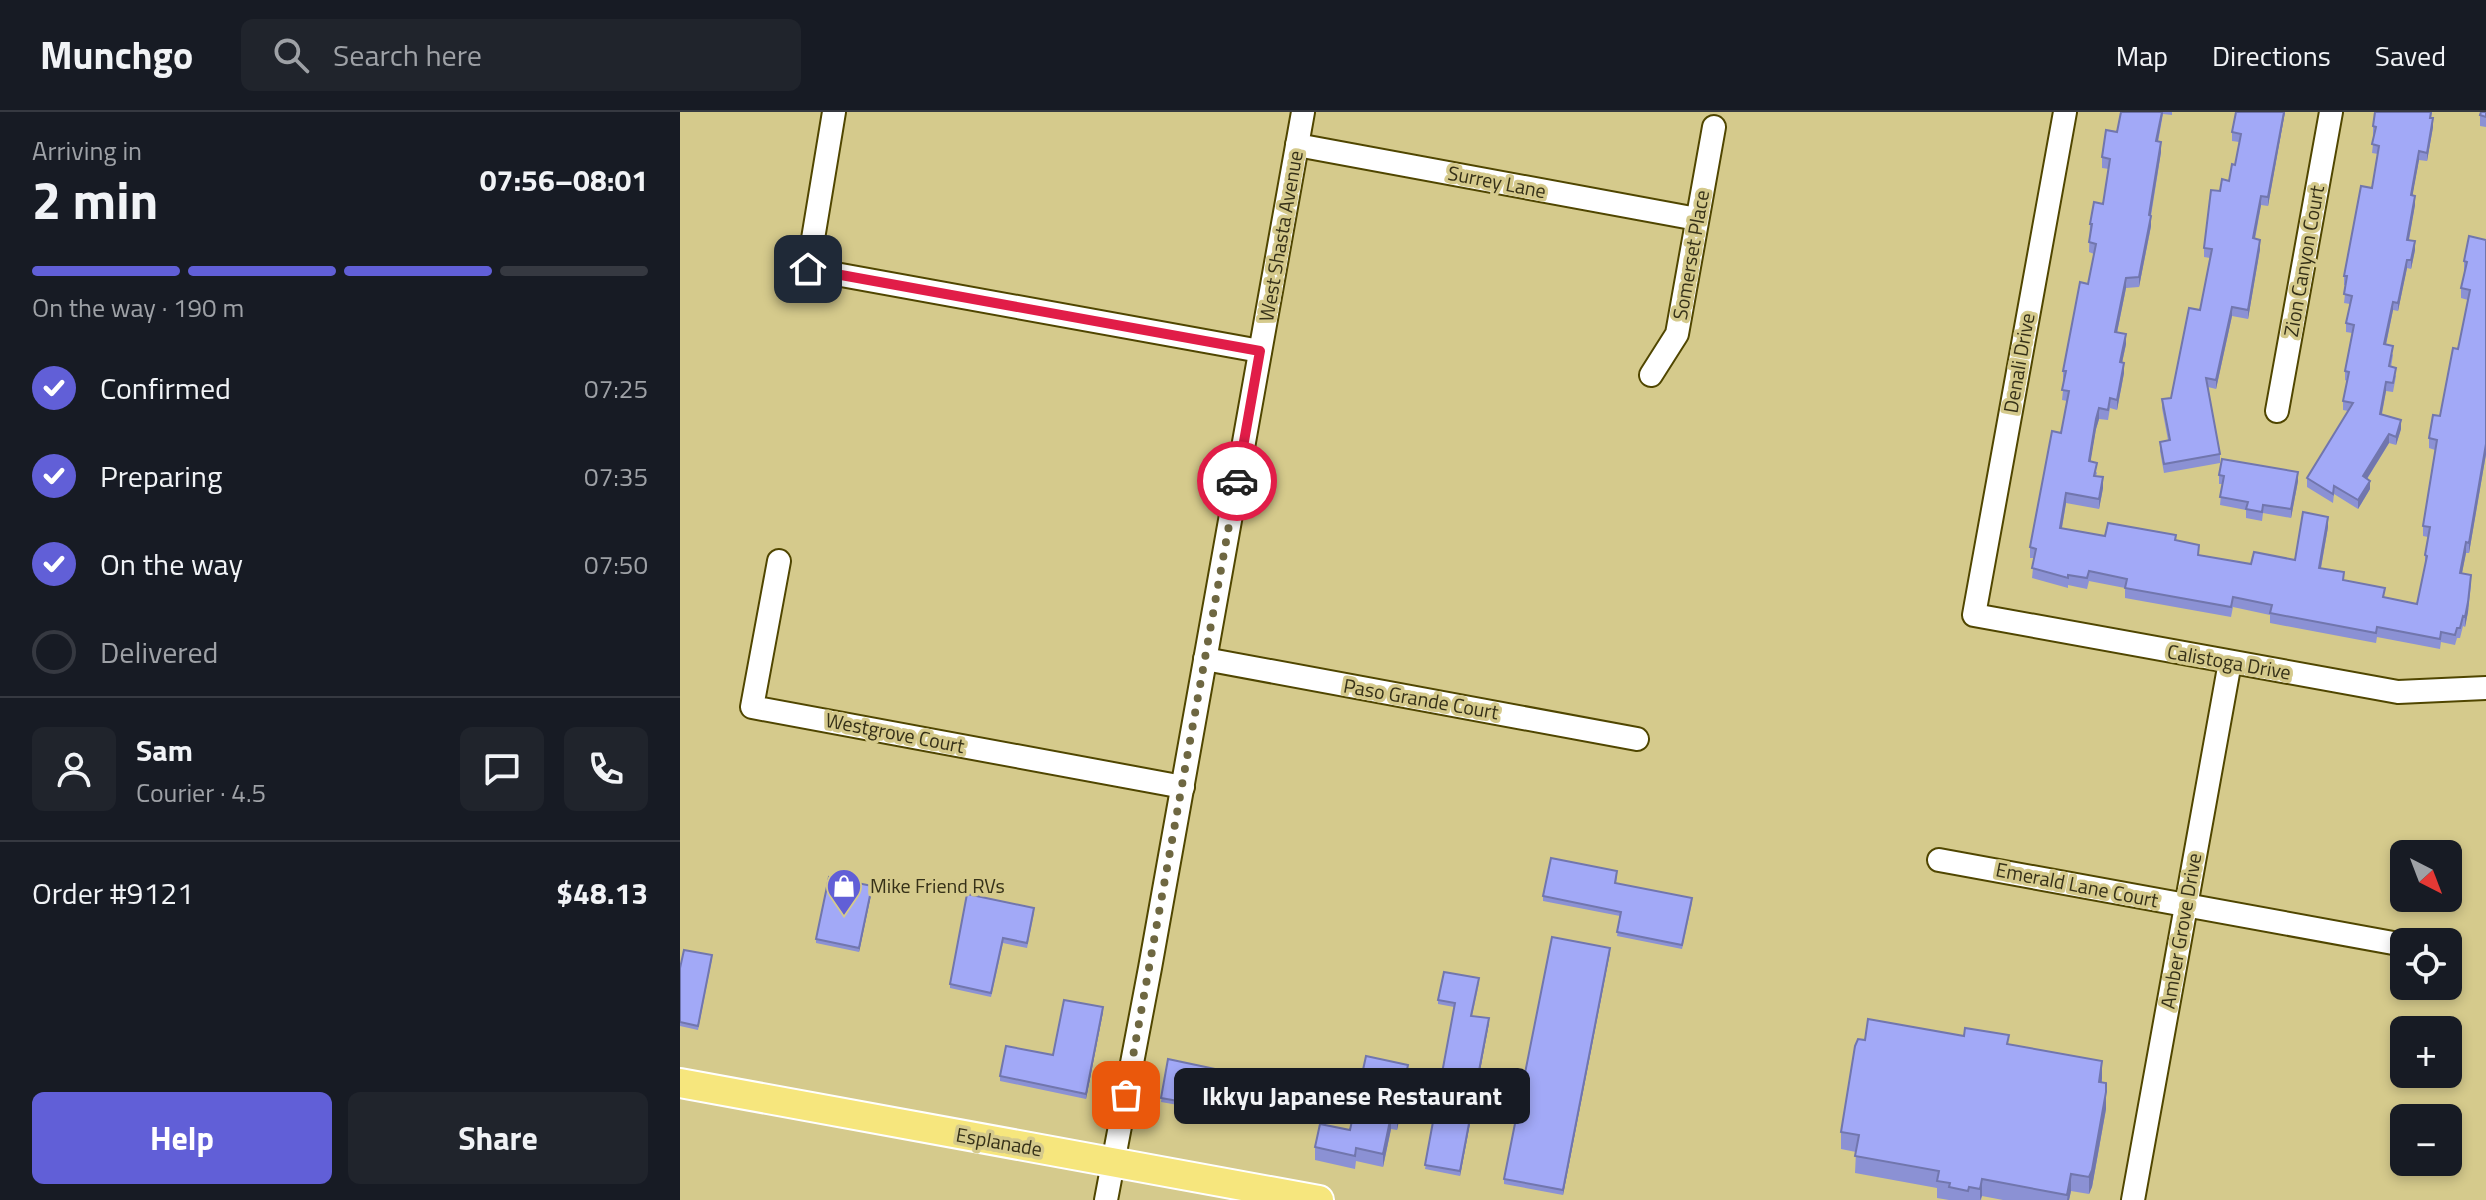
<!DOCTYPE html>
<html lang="en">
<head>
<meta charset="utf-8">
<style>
	:root { --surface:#171b24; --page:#20242c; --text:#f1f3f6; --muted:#9ea1a6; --line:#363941; --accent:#615fd7 }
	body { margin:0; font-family:"Titillium Web",sans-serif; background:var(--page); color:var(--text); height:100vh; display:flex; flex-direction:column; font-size:30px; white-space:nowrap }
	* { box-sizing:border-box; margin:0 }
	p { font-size:26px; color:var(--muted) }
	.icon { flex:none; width:44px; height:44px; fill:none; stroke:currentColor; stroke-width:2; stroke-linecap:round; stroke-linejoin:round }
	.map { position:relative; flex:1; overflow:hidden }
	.panel { display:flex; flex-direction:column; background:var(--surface); width:680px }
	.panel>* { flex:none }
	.needle { width:52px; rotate:138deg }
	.buttons { position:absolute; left:1710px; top:728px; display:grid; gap:16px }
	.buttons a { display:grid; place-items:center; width:72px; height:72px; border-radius:12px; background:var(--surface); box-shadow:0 4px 12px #0003; font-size:40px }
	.pin { position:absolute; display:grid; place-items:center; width:68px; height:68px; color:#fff; margin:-34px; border-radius:16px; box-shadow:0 4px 12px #0006 }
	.courier { position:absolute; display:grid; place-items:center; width:80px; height:80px; margin:-40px; border:6px solid #e11d48; border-radius:50%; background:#fff; color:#222; box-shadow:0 2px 10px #0007 }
	.bubble { position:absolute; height:56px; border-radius:12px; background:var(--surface); box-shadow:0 4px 12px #0003; font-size:26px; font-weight:700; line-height:56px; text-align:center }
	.head em { font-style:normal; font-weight:700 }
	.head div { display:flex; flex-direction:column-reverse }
	.head { display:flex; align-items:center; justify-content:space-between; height:136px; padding:0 32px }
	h1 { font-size:52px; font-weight:700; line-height:60px }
	.bar { display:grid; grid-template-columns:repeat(4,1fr); gap:12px 8px; align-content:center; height:96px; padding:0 32px }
	.bar i { height:10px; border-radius:6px; background:var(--line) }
	.bar .on { background:var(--accent) }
	.bar p { grid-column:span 4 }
	.line { display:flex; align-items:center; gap:20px; padding:0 32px; border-top:2px solid var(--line) }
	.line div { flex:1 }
	.round { display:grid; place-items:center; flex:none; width:84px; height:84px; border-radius:12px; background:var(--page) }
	ol { padding:0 32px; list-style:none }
	li { display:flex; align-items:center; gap:24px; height:88px }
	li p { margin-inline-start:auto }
	li .icon { padding:8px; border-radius:50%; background:var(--accent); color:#fff; stroke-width:4 }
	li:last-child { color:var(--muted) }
	li i { width:44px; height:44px; border:4px solid var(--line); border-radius:50% }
	.cta { display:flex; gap:16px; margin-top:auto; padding:16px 32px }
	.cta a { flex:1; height:92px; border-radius:12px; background:var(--accent); color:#fff; font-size:32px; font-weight:700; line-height:92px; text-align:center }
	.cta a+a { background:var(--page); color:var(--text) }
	header { display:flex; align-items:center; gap:48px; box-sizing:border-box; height:112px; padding:0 40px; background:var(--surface); border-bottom:2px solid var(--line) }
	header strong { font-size:38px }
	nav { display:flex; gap:44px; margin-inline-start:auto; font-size:28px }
	.search { width:560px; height:72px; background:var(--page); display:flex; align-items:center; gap:20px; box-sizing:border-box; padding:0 28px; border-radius:12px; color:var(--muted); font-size:30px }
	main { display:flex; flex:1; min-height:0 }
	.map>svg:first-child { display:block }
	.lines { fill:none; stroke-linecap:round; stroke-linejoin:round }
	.minor-casing { stroke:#504600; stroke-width:26 }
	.major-casing { stroke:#fff; stroke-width:32 }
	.minor { stroke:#fff; stroke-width:22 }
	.major { stroke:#f6e67d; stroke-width:28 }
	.wall { fill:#8b91d4 }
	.shaded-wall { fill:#7176ad }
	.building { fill:#a2a9f7; stroke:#7176ad; stroke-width:2 }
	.done { stroke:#6e6741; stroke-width:8; stroke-dasharray:0 14.4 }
	.route { stroke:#e11d48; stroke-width:10 }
	.labels { text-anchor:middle; stroke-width:7; stroke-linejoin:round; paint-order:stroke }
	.street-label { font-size:20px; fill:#363118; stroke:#d5ca8c }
	.poi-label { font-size:20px; fill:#363118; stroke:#d5ca8c; text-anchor:start }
</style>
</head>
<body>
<header>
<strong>Munchgo</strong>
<div class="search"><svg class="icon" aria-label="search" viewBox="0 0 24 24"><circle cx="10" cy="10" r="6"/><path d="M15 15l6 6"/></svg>Search here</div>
<nav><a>Map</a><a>Directions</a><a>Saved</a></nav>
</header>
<main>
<section class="panel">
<div class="head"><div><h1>2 min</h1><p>Arriving in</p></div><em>07:56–08:01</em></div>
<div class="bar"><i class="on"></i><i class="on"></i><i class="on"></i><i></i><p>On the way · 190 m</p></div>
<ol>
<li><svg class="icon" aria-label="check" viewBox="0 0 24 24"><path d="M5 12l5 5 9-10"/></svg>Confirmed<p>07:25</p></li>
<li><svg class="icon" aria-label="check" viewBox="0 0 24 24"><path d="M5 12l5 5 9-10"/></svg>Preparing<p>07:35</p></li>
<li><svg class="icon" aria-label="check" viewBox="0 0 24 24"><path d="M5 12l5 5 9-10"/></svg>On the way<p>07:50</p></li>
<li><i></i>Delivered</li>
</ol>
<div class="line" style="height:144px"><a class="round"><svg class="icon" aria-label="person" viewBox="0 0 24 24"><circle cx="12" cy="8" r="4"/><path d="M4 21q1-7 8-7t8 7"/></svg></a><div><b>Sam</b><p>Courier · 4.5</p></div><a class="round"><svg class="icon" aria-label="chat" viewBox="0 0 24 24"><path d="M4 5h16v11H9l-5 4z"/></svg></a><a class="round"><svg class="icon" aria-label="phone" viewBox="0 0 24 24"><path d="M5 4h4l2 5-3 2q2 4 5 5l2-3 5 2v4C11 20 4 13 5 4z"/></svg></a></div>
<div class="line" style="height:104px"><div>Order #9121</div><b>$48.13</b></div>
<div class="cta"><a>Help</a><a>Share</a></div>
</section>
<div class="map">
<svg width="1806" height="1088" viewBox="0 0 1806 1088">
	<rect width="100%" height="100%" fill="#d5ca8c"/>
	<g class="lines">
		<!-- minor casing -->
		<g class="minor-casing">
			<g id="minor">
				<path d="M154,0L128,157L580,239"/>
				<path d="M1385,0L1294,503L1718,580L1806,576"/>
				<path d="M617,33L1017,107"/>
				<path d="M971,263L997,222L1034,15"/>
				<path d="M1597,299L1651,0"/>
				<path d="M99,449L72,595L503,675"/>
				<path d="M525,547L957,627"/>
				<path d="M1259,748L1724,833"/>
				<path d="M426,1088L470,856L623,0"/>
				<path d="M1453,1088L1550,550"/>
			</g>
		</g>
		<!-- major casing -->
		<g class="major-casing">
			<path id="major" d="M0,971L639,1088"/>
		</g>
		<!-- minor -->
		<use href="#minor" class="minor"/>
		<!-- major -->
		<use href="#major" class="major"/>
	</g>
	<!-- wall -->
	<g class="wall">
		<path d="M1441,0H1492V3L1483,2L1478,30L1481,40L1471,104V114L1459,175L1446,176L1437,221L1446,232L1442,251L1444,261L1437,298L1430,296L1428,308L1419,307L1416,317L1410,350L1417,361L1416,364L1423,376L1419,397L1386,391L1382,416L1425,424L1496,428L1519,443L1571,452L1615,448L1648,415L1641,456L1664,468L1705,485L1737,492L1745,453V443L1748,425L1743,424V414L1755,338L1749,336V326L1760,304L1778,237L1788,188L1781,186V176L1785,159H1784V149L1806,128V342L1789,441H1786L1782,461L1791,473L1788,500L1785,515L1783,514L1780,526H1777L1775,533L1761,530L1760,537L1697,525L1696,531L1590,511V503L1553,495L1551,505L1445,486V476L1409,469L1407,477L1388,473V476L1352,466L1354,446H1350V435L1381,321L1387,289L1382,288L1384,269H1383V259L1408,172L1414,142L1409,140L1410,112L1423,92L1429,57L1422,56V45L1437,20Z"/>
		<path d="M1605,0L1588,94L1581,93L1575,127L1580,137L1568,207L1552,204L1536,277L1528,275L1540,342V351L1484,361L1480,339V330L1488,328L1482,296V287L1491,286L1520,198L1530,146L1524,145V136L1540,79L1549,69L1555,53L1559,30L1552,29V20Z"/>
		<path d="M1695,0H1752L1751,6L1753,15L1747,49L1739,48L1732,84L1735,93L1729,128L1735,138L1731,157L1727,156L1718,199L1713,198L1706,233L1713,243L1711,255L1716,264L1713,280L1706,279L1702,302L1721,317L1716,333L1709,331L1687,367L1690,377L1678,397L1654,382L1653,391L1627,375V366L1668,299L1663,298V289L1667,269L1665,268V259L1672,221L1666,220V211L1670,192L1664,191L1666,173H1664V164L1692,76L1698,42L1692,41L1694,23H1693V14Z"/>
		<path d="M1806,0V15L1800,14V3Z"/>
		<path d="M1539,363L1618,369L1611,406L1583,401L1582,409L1566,406V398L1540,393L1542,372H1539Z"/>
		<path d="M937,764L936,771L1012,791L1002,837L937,824L940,804L863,789V784Z"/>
		<path d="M192,778L179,840L136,831V827Z"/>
		<path d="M354,801L347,836L323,831L311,885L270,876V872Z"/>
		<path d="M930,840L883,1083L824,1072V1067Z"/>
		<path d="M32,847L18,918L0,914V856Z"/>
		<path d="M799,871L792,904L809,911L780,1064L745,1057L774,895L758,892V888Z"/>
		<path d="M423,900L406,987L320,969V964L373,943Z"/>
		<path d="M1185,928L1329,932L1422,966V970L1426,971V997L1412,1075L1409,1082L1391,1079L1389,1088H1323L1302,1084L1301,1088H1269L1257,1086V1076L1175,1061L1176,1040L1161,1037V1020Z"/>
		<path d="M488,947L554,966L548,994L500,982L498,993L481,990Z"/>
		<path d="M728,966L717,1018L711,1017L703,1055L676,1049L675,1057L635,1048V1035L670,1018Z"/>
	</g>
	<!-- shaded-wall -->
	<g class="shaded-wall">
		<path d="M1482,0H1483L1476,39V29Z"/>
		<path d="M1604,0H1605L1588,94V85Z"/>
		<path d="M1753,6V15L1747,49V41Z"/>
		<path d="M1481,30V40L1469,113V103Z"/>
		<path d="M1739,39V48L1731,92V83Z"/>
		<path d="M1581,84V93L1573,135V126Z"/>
		<path d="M1735,84V93L1727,137V128Z"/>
		<path d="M1471,104V114L1459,175V165Z"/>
		<path d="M1580,128V137L1568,207V198Z"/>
		<path d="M1735,129V138L1731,157V148Z"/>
		<path d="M1727,148V156L1718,199V191Z"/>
		<path d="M1446,166V176L1435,230V220Z"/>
		<path d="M1713,190V198L1704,241V232Z"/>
		<path d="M1552,195V204L1536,277V268Z"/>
		<path d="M1446,222V232L1440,260V250Z"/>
		<path d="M1444,251V261L1437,298V288Z"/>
		<path d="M1706,270V279L1700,310V302Z"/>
		<path d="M1419,296V307L1416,317L1409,359V349L1416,307Z"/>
		<path d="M1721,308V317L1716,333V325Z"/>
		<path d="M1709,322V331L1683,373V364Z"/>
		<path d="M1806,332V342L1789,441V431Z"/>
		<path d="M1618,360V369L1611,406V397Z"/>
		<path d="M1423,365V376L1419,397V387Z"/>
		<path d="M1690,369V377L1678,397V388Z"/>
		<path d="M1386,381V391L1380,426V416Z"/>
		<path d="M1648,405V415L1639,466V456Z"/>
		<path d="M1786,430V441L1780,471V461Z"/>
		<path d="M1791,463L1788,500L1785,515V505Z"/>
		<path d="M192,774V778L179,840V836Z"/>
		<path d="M930,836V840L883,1083V1078Z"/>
		<path d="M423,895V900L406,987V982Z"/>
		<path d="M809,906V911L780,1064V1059Z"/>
		<path d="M1422,949V966L1419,987V970Z"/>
		<path d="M728,953V966L717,1018V1005Z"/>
		<path d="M1426,980V997L1412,1075L1409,1082V1065Z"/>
		<path d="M711,1004V1017L703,1055V1042Z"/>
		<path d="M1391,1062V1079L1389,1088H1387Z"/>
		<path d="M1302,1067V1084L1300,1088V1077Z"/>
	</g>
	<!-- building -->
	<g class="building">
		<path d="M1441,0H1482L1476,29L1481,30L1469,103L1471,104L1459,165L1446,166L1435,220L1446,222L1440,250L1444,251L1437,288L1430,286L1428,298L1419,296L1416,307L1409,349L1417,351L1414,364L1423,365L1419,387L1386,381L1380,416L1425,424L1428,411L1496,423L1495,428L1519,433L1518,443L1571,452L1574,440L1615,448L1623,400L1648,405L1639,456L1664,460L1663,468L1705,476L1703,485L1737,492L1747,444L1745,443L1750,415L1743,414L1757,328L1749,326L1753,303L1760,304L1773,236L1778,237L1790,178L1781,176L1787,150L1784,149L1789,124L1806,128V332L1789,431L1786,430L1780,461L1791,463L1788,490L1785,505L1783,504L1780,516H1777L1775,523L1761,520L1760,527L1697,515L1696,521L1590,501L1592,493L1553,485L1551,495L1445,476L1447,467L1409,459L1407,466L1388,463V466L1352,456L1356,437L1350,435L1372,319L1381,321L1389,279L1382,278L1386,259H1383L1400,170L1408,172L1416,132L1409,130L1412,112H1410L1414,90L1423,92L1430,47L1422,45L1426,18L1437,20Z"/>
		<path d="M1556,0H1604L1588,85L1581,84L1573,126L1580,128L1568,198L1552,195L1536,268L1526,266L1540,342L1484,352L1480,330L1490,328L1482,287L1491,286L1509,196L1520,198L1532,137L1524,136L1531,78L1540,79L1542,67L1549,69L1552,52L1555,53L1561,22L1552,20Z"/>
		<path d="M1695,0H1751L1750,6H1753L1747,41L1739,39L1731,83L1735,84L1727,128L1735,129L1731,148H1727L1718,191L1713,190L1704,232L1713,234L1709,254L1716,256L1713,271L1706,270L1700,302L1721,308L1716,325L1709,322L1683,364L1690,369L1678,388L1654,374L1653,382L1627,366L1673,291L1663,289L1669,260L1665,259L1674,213L1666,211L1672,184L1664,182L1667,164H1664L1681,74L1692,76L1699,34L1692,32L1696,15L1693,14Z"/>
		<path d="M1801,0H1806V5L1800,3Z"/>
		<path d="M1542,347L1618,360L1611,397L1583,393L1582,400L1566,397L1568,390L1540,385L1544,364L1539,363Z"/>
		<path d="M871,746L937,759L935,771L1012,786L1002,833L937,820L941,800L863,784Z"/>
		<path d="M149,765L192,774L179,836L136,827Z"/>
		<path d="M287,782L354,796L347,831L323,826L311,881L270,872Z"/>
		<path d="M872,825L930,836L883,1078L824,1067Z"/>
		<path d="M4,838L32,843L18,914L0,910V856Z"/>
		<path d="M764,860L799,866L791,904L809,906L780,1059L745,1053L775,891L758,888Z"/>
		<path d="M384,888L423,895L406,982L320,964L326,934L373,943Z"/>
		<path d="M1188,907L1284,924L1285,916L1329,923L1327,932L1422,949L1419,970L1426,971V980L1412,1058L1409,1065L1391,1062L1387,1083L1302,1067L1300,1077L1289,1075L1288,1079L1269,1075L1270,1071L1257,1069L1259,1059L1175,1044L1179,1023L1161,1020L1175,934L1178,927L1185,928Z"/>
		<path d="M686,944L728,953L717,1005L711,1004L703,1042L676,1036L675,1044L635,1035L640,1012L670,1018Z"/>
		<path d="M488,947L554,961L548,989L500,978L498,989L481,986Z"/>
	</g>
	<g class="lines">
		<!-- done -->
		<path class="done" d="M446,983L557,369"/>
		<!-- route -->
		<path class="route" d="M128,157L580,239L557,369"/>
	</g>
	<!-- icons -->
	<defs>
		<g id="shop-pin" transform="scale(1.8)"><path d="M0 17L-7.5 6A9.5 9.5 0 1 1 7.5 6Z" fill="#615fd7" stroke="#d5ca8c"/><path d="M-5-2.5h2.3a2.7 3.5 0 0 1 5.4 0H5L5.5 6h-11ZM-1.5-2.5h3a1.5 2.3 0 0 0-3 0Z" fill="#fff"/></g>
	</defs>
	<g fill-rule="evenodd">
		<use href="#shop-pin" x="164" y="774"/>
	</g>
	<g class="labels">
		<!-- street labels -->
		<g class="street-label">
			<text transform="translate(817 70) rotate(11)" y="7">Surrey Lane</text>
			<text transform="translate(601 124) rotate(-80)" y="7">West Shasta Avenue</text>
			<text transform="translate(1011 143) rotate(-80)" y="7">Somerset Place</text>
			<text transform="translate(1624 149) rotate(-80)" y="7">Zion Canyon Court</text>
			<text transform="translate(1339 251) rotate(-80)" y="7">Denali Drive</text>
			<text transform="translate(1549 550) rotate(10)" y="7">Calistoga Drive</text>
			<text transform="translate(741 587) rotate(10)" y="7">Paso Grande Court</text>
			<text transform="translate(215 621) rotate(11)" y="7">Westgrove Court</text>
			<text transform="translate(1397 773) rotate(11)" y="7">Emerald Lane Court</text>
			<text transform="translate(1501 819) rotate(-80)" y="7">Amber Grove Drive</text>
			<text transform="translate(319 1030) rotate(10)" y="7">Esplanade</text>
		</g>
		<!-- poi labels -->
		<g class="poi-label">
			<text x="190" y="781">Mike Friend RVs</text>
		</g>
	</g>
</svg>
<div class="buttons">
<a><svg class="needle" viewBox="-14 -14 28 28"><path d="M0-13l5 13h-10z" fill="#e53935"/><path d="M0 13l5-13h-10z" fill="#9ea1a6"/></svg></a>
<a><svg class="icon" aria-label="locate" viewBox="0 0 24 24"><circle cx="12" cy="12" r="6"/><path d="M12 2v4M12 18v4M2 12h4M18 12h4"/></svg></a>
<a>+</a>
<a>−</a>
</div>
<div class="pin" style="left:446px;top:983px;background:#ea580c"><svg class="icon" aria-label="bag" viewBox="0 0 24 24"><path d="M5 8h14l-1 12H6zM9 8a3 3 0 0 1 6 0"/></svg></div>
<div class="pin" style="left:128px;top:157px;background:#1f2937"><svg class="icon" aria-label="home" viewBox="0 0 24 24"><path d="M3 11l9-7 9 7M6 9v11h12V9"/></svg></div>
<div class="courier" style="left:557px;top:369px"><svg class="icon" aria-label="car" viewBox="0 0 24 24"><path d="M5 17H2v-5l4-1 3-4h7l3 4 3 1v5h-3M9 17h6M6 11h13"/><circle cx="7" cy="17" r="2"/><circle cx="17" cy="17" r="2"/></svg></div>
<div class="bubble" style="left:494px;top:956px;width:356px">Ikkyu Japanese Restaurant</div>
</div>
</main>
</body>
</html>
